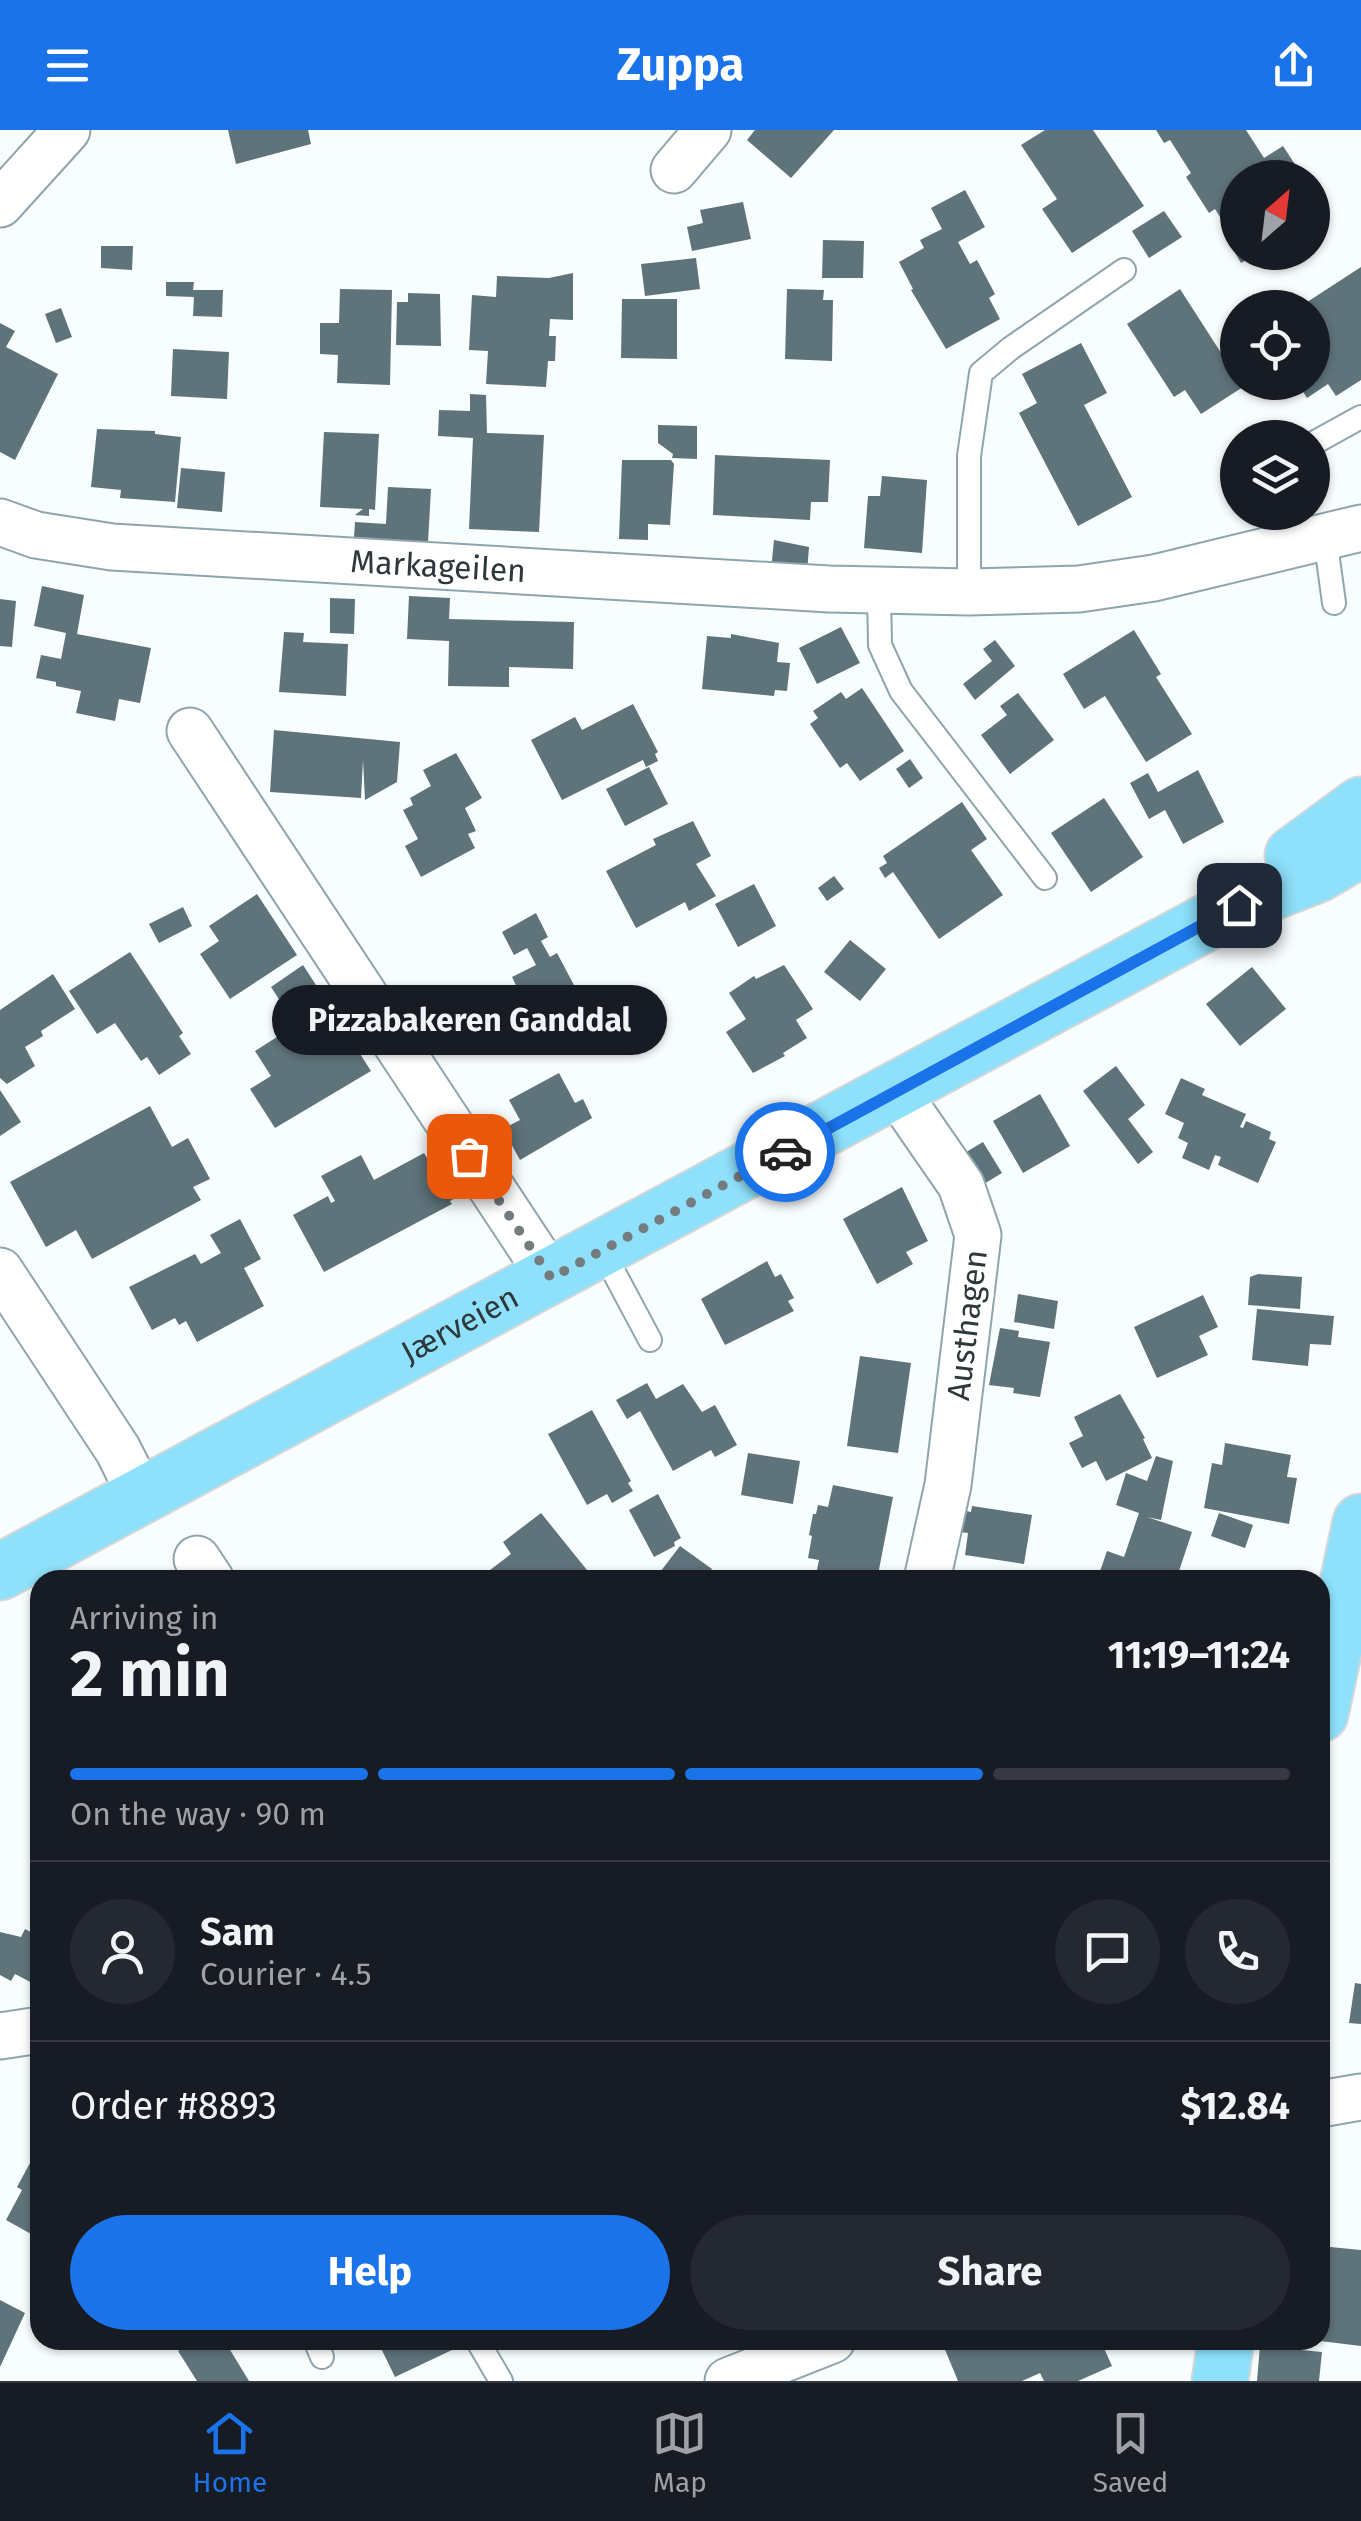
<!DOCTYPE html>
<html lang="en">
<head>
<meta charset="utf-8">
<style>
	:root { --surface:#171b24; --page:#242831; --text:#f1f3f6; --muted:#9ea1a6; --line:#363941; --accent:#1a73e8 }
	body { margin:0; font-family:"Fira Sans",sans-serif; background:var(--page); color:var(--text); height:100vh; display:flex; flex-direction:column; font-size:38px; white-space:nowrap }
	* { box-sizing:border-box; margin:0 }
	p { font-size:32px; color:var(--muted) }
	.icon { flex:none; width:55px; height:55px; fill:none; stroke:currentColor; stroke-width:2; stroke-linecap:round; stroke-linejoin:round }
	.map { position:relative; flex:1; overflow:hidden }
	.drawer { position:absolute; left:30px; top:1440px; width:1300px; height:780px; display:flex; flex-direction:column; background:var(--surface); border-radius:30px; box-shadow:0 2px 8px #0004 }
	.drawer>* { flex:none }
	.needle { width:65px; rotate:28deg }
	.controls { position:absolute; left:1220px; top:30px; display:grid; gap:20px }
	.controls a { display:grid; place-items:center; width:110px; height:110px; border-radius:50%; background:var(--surface); box-shadow:0 2px 8px #0004; font-size:50px }
	.pin { position:absolute; display:grid; place-items:center; width:85px; height:85px; color:#fff; margin:-42px; border-radius:20px; box-shadow:0 5px 15px #0006 }
	.courier { position:absolute; display:grid; place-items:center; width:100px; height:100px; margin:-50px; border:8px solid #1a73e8; border-radius:50%; background:#fff; color:#222; box-shadow:0 2px 12px #0007 }
	.bubble { position:absolute; height:70px; border-radius:35px; background:var(--surface); box-shadow:0 2px 8px #0004; font-size:32px; font-weight:700; line-height:70px; text-align:center }
	.head em { font-style:normal; font-weight:700 }
	.head div { display:flex; flex-direction:column-reverse }
	.head { display:flex; align-items:center; justify-content:space-between; height:170px; padding:0 40px }
	h1 { font-size:65px; font-weight:700; line-height:75px }
	.bar { display:grid; grid-template-columns:repeat(4,1fr); gap:15px 10px; align-content:center; height:120px; padding:0 40px }
	.bar i { height:12px; border-radius:8px; background:var(--line) }
	.bar .active { background:var(--accent) }
	.bar p { grid-column:span 4 }
	.line { display:flex; align-items:center; gap:25px; padding:0 40px; border-top:2px solid var(--line) }
	.line div { flex:1 }
	.round { display:grid; place-items:center; flex:none; width:105px; height:105px; border-radius:52px; background:var(--page) }
	.primary-button { display:flex; gap:20px; margin-top:auto; padding:20px 40px }
	.primary-button a { flex:1; height:115px; border-radius:60px; background:var(--accent); color:#fff; font-size:40px; font-weight:700; line-height:115px; text-align:center }
	.primary-button a+a { background:var(--page); color:var(--text) }
	header { display:flex; justify-content:space-between; align-items:center; height:130px; padding:0 40px; background:var(--accent); color:#fff; font-size:45px; font-weight:700 }
	.tabs { display:flex; justify-content:space-around; align-items:center; height:140px; border-top:2px solid var(--line); background:var(--surface); font-size:28px; color:var(--muted) }
	.tabs a { display:grid; justify-items:center; gap:5px }
	.tabs .active { color:var(--accent) }
	.map>svg:first-child { display:block }
	.building { fill:#5f737b }
	.lines { fill:none; stroke-linecap:round; stroke-linejoin:round }
	.lane-casing { stroke:#8fa5ad; stroke-width:26 }
	.street-casing { stroke:#8fa5ad; stroke-width:49 }
	.primary-casing { stroke:#d5d7d8; stroke-width:59 }
	.lane { stroke:#fff; stroke-width:22 }
	.street { stroke:#fff; stroke-width:45 }
	.primary { stroke:#8ee0fb; stroke-width:55 }
	.done { stroke:#757c7f; stroke-width:10; stroke-dasharray:0 18 }
	.route { stroke:#1a73e8; stroke-width:12 }
	.labels { text-anchor:middle; stroke-width:10; stroke-linejoin:round; paint-order:stroke }
	.street-label { font-size:32px; fill:#2e373a; stroke:#fff }
</style>
</head>
<body>
<header><svg class="icon" aria-label="menu" viewBox="0 0 24 24"><path d="M4 6h16M4 12h16M4 18h16"/></svg>Zuppa<svg class="icon" aria-label="share" viewBox="0 0 24 24"><path d="M12 15V3M7 8l5-5 5 5M5 13v7h14v-7"/></svg></header>
<div class="map">
<svg width="1361" height="2251" viewBox="0 0 1361 2251">
	<rect width="100%" height="100%" fill="#f8fdfe"/>
	<!-- building -->
	<g class="building">
		<path d="M228,0H308L311,14L236,34Z"/>
		<path d="M755,0H834L791,48L747,10Z"/>
		<path d="M1045,0H1093L1144,76L1072,123L1042,79L1057,69L1021,15Z"/>
		<path d="M1156,0H1246L1264,28L1283,16L1298,39L1286,48H1238V122H1271L1257,131L1248,129L1241,133L1231,116L1236,112L1215,79L1209,83L1186,47L1191,43L1170,10L1164,13Z"/>
		<path d="M965,60L985,97L958,112L970,134L977,130L995,164L989,168L1000,189L946,219L911,160L913,159L899,132L924,118L920,110L942,99L931,78Z"/>
		<path d="M743,72L751,109L692,121L687,97L703,93L700,80Z"/>
		<path d="M1164,81L1182,107L1149,128L1132,101Z"/>
		<path d="M823,110L864,111L863,148H822Z"/>
		<path d="M101,116H133L132,140L101,138Z"/>
		<path d="M696,128L700,159L645,166L641,134Z"/>
		<path d="M1361,137V250L1336,266L1328,254L1307,268L1297,252H1312V178H1298Z"/>
		<path d="M573,143V190L550,189L549,206H556L555,231H548L546,257L486,254L488,221L469,220L472,165L496,167L497,146L549,148Z"/>
		<path d="M166,152H194L193,160H223L222,187L193,186L194,167L166,166Z"/>
		<path d="M340,159L392,160L390,255L337,253L338,225L320,224V193H339Z"/>
		<path d="M787,159L824,160L823,170H833L832,231L785,229Z"/>
		<path d="M1180,159L1243,257L1201,284L1185,260L1174,267L1127,194Z"/>
		<path d="M408,163L440,164L441,216L396,215L397,172H408Z"/>
		<path d="M622,169H677V229L621,228Z"/>
		<path d="M61,178L72,207L56,213L45,184Z"/>
		<path d="M0,193L15,201L6,217L58,244L15,330L0,322Z"/>
		<path d="M1081,213L1107,263L1084,275L1132,367L1078,396L1019,283L1037,273L1022,244Z"/>
		<path d="M173,219L229,222L227,269L171,266Z"/>
		<path d="M470,264L486,265L487,303L544,305L539,402L469,399L473,308L438,306L439,280L470,281Z"/>
		<path d="M658,295L697,296V329L672,328L673,324L658,313Z"/>
		<path d="M97,299L155,301V304L181,307L175,372L120,368L121,360L91,357Z"/>
		<path d="M324,302L379,304L375,380L369,379V386L355,385L363,379L320,377Z"/>
		<path d="M715,325L830,330L828,372H811L810,390L713,385Z"/>
		<path d="M622,330H671L674,334L670,395L648,394V410L619,409Z"/>
		<path d="M181,338L225,342L222,382L177,378Z"/>
		<path d="M882,346L927,350L922,423L864,418L868,366H880Z"/>
		<path d="M388,357L431,359L428,412L354,407L355,392L386,394Z"/>
		<path d="M774,410L809,417L807,443L771,440Z"/>
		<path d="M42,456L84,465L77,504L151,518L140,573L119,569L115,591L76,583L81,561L56,556V552L36,548L41,525L61,529L66,503L34,496Z"/>
		<path d="M409,466L450,468L449,489L574,492L573,539L509,537V557L448,556L449,511L407,509Z"/>
		<path d="M330,468L355,469L354,504L330,503Z"/>
		<path d="M0,469L16,471L12,517L0,516Z"/>
		<path d="M841,497L860,533L817,554L799,518Z"/>
		<path d="M1134,500L1161,544L1156,547L1192,604L1146,632L1105,566L1084,579L1063,544Z"/>
		<path d="M284,502L304,503L303,512L348,514L346,566L279,562Z"/>
		<path d="M731,504L779,513L777,532L790,533L787,561L775,560L774,566L702,559L707,506L731,508Z"/>
		<path d="M995,510L1015,536L975,570L963,554L992,531L983,519Z"/>
		<path d="M862,558L904,621L860,651L847,633L840,638L810,594L818,588L813,581L841,562L846,569Z"/>
		<path d="M1018,563L1054,610L1010,644L981,605L1007,585L1000,576Z"/>
		<path d="M633,574L658,622L655,624L658,631L646,637L643,630L562,670L531,610L575,587L582,600Z"/>
		<path d="M274,600L400,612L397,652L365,670L363,630L361,668L270,662Z"/>
		<path d="M456,623L482,668L465,678L476,701L468,704L475,718L421,747L405,716L418,709L403,680L413,675L410,668L431,656L423,640Z"/>
		<path d="M910,629L923,648L909,658L896,639Z"/>
		<path d="M649,637L668,674L625,696L606,659Z"/>
		<path d="M1198,640L1224,692L1183,714L1165,680L1149,689L1130,653L1148,643L1158,662Z"/>
		<path d="M1104,668L1143,727L1091,762L1051,703Z"/>
		<path d="M962,672L987,709L971,720L1003,765L939,809L893,742L885,748L879,738L887,733L883,726Z"/>
		<path d="M693,691L711,726L696,734L716,766L689,781L685,772L636,798L606,741L656,715L653,709Z"/>
		<path d="M834,746L844,759L827,771L818,758Z"/>
		<path d="M754,754L776,796L738,817L715,774Z"/>
		<path d="M257,764L297,825L230,869L200,824L219,811L209,796Z"/>
		<path d="M183,777L192,796L159,813L149,794Z"/>
		<path d="M536,783L548,807L541,811L550,827L557,823L584,874L533,900L519,872L523,870L512,847L536,835L527,818L514,825L502,802Z"/>
		<path d="M850,810L886,839L860,871L824,842Z"/>
		<path d="M130,822L183,903L179,906L191,924L159,945L147,927L141,931L115,893L97,904L69,861Z"/>
		<path d="M303,835L318,858L286,880L271,857Z"/>
		<path d="M784,835L813,879L796,890L807,908L783,923L785,926L753,943L726,902L746,889L729,863L754,846L756,849Z"/>
		<path d="M1252,837L1286,879L1240,916L1206,874Z"/>
		<path d="M53,844L75,879L41,901L43,906L25,917L35,936L7,954L0,948V880Z"/>
		<path d="M302,891L318,916L344,899L371,941L275,998L250,959L271,946L255,921Z"/>
		<path d="M1116,936L1145,975L1128,989L1153,1022L1138,1034L1083,961Z"/>
		<path d="M559,943L575,973L583,969L592,988L520,1030L503,999L520,990L509,970Z"/>
		<path d="M1181,948L1205,959L1202,965L1246,984L1240,997L1243,998L1246,991L1271,1002L1269,1009L1276,1012L1258,1053L1218,1035L1221,1027L1215,1025L1209,1040L1182,1028L1188,1013L1178,1008L1184,993L1165,984Z"/>
		<path d="M0,960L21,992L0,1006Z"/>
		<path d="M1040,964L1070,1016L1023,1043L993,991Z"/>
		<path d="M150,976L172,1017L188,1008L210,1049L193,1057L201,1070L92,1129L76,1100L46,1117L10,1052Z"/>
		<path d="M983,1012L1002,1043L977,1058L958,1027Z"/>
		<path d="M424,1023L433,1038L450,1030L467,1062L450,1071L452,1074L324,1142L293,1085L328,1066L331,1073L335,1071L321,1046L361,1025L374,1050Z"/>
		<path d="M902,1057L928,1111L906,1122L913,1134L877,1154L843,1089Z"/>
		<path d="M240,1089L261,1129L244,1138L264,1176L197,1212L186,1191L179,1195L175,1188L152,1200L129,1157L195,1124L201,1134L221,1123L210,1105Z"/>
		<path d="M767,1131L775,1147L781,1144L794,1168L788,1171L794,1181L725,1215L701,1169Z"/>
		<path d="M1258,1144L1302,1147L1300,1179L1248,1175L1250,1147Z"/>
		<path d="M1018,1164L1058,1171L1054,1199L1014,1192Z"/>
		<path d="M1203,1165L1218,1197L1199,1206L1208,1225L1157,1248L1134,1197Z"/>
		<path d="M1257,1179L1334,1186L1331,1215L1310,1214L1308,1236L1252,1230Z"/>
		<path d="M1000,1198L1019,1201L1018,1207L1050,1212L1040,1267L1013,1263L1014,1258L989,1255Z"/>
		<path d="M860,1226L911,1233L898,1323L847,1316Z"/>
		<path d="M647,1253L656,1269L683,1254L702,1282L715,1275L737,1315L715,1327L711,1320L673,1341L640,1281L627,1289L616,1270Z"/>
		<path d="M1120,1264L1145,1308L1143,1309L1152,1328L1106,1351L1096,1331L1082,1338L1069,1313L1083,1306L1074,1287Z"/>
		<path d="M592,1280L631,1351L628,1353L633,1361L612,1373L607,1364L587,1375L548,1304Z"/>
		<path d="M1225,1313L1291,1325L1287,1347L1297,1348L1289,1394L1204,1378L1212,1333L1222,1335Z"/>
		<path d="M748,1323L800,1331L793,1374L741,1365Z"/>
		<path d="M1156,1326L1173,1331L1161,1390L1147,1387L1192,1402L1176,1450H1097L1107,1421L1124,1427L1139,1383L1116,1375L1126,1343L1147,1351Z"/>
		<path d="M833,1355L893,1367L877,1450H815L819,1430L808,1428L812,1406L809,1405L813,1384H816L818,1375L828,1377Z"/>
		<path d="M658,1364L681,1408L674,1412L675,1416L654,1427L629,1380Z"/>
		<path d="M972,1376L1032,1385L1024,1434L965,1425L968,1403L953,1401L957,1379L971,1382Z"/>
		<path d="M541,1383L595,1450H477L511,1424L503,1412Z"/>
		<path d="M1219,1383L1253,1395L1245,1418L1211,1406Z"/>
		<path d="M680,1416L712,1439L704,1450H654Z"/>
		<path d="M25,1799L40,1807V1857L15,1844L11,1851L0,1845V1802L21,1807Z"/>
		<path d="M1355,1853L1361,1854V1894L1349,1893Z"/>
		<path d="M36,2022L40,2024V2109L6,2090L22,2060L17,2057Z"/>
		<path d="M1320,2116L1361,2120V2216L1320,2211Z"/>
		<path d="M0,2170L25,2183L0,2237Z"/>
		<path d="M197,2210H224L249,2251H197L178,2221Z"/>
		<path d="M377,2210H447L452,2220L395,2247Z"/>
		<path d="M941,2210H1104L1106,2215L1103,2216L1112,2236L1078,2251H1044L1040,2243L1022,2251H958Z"/>
		<path d="M1260,2216L1322,2222L1319,2251H1257Z"/>
	</g>
	<g class="lines">
		<!-- lane casing -->
		<g class="lane-casing">
			<g id="lane">
				<path d="M1312,314L1361,287"/>
				<path d="M1325,407L1334,473"/>
				<path d="M879,460L880,515L901,561L1045,748"/>
				<path d="M969,462V326L981,243L1011,218L1124,140"/>
				<path d="M602,1120L650,1210"/>
				<path d="M315,2210L322,2227"/>
				<path d="M477,2210L501,2251"/>
			</g>
		</g>
		<!-- street casing -->
		<g class="street-casing">
			<g id="street">
				<path d="M674,40L708,0"/>
				<path d="M0,74L67,0"/>
				<path id="s1" d="M0,392L36,405L112,417L829,459L969,462L1079,459L1154,448L1361,398"/>
				<path d="M190,601L551,1148"/>
				<path d="M896,961L961,1055L978,1105L948,1355L927,1450"/>
				<path d="M0,1141L118,1320L140,1364"/>
				<path d="M197,1429L211,1450"/>
				<path d="M0,1906L40,1900"/>
				<path d="M1320,1974L1361,1967"/>
				<path d="M728,2251L832,2210"/>
			</g>
		</g>
		<!-- primary casing -->
		<g class="primary-casing">
			<g id="primary">
				<path d="M1293,725L1361,675"/>
				<path id="s2" d="M0,1442L1239,775L1318,744L1361,719"/>
				<path d="M1320,1584L1361,1392"/>
				<path d="M1220,2251L1226,2210"/>
			</g>
		</g>
		<!-- lane -->
		<use href="#lane" class="lane"/>
		<!-- street -->
		<use href="#street" class="street"/>
		<!-- primary -->
		<use href="#primary" class="primary"/>
	</g>
	<g class="lines">
		<!-- done -->
		<path class="done" d="M469,1026L551,1148L785,1022"/>
		<!-- route -->
		<path class="route" d="M785,1022L1239,775"/>
	</g>
	<g class="labels">
		<!-- street labels -->
		<g class="street-label">
			<text dy="11" stroke="none"><textPath href="#s1" startOffset="442">Markageilen</textPath></text>
			<text transform="translate(967 1195) rotate(-83)" y="11">Austhagen</text>
			<text dy="11" stroke="none"><textPath href="#s2" startOffset="522">Jærveien</textPath></text>
		</g>
	</g>
</svg>
<div class="controls">
<a><svg class="needle" viewBox="-14 -14 28 28"><path d="M0-13l5 13h-10z" fill="#e53935"/><path d="M0 13l5-13h-10z" fill="#9ea1a6"/></svg></a>
<a><svg class="icon" aria-label="locate" viewBox="0 0 24 24"><circle cx="12" cy="12" r="6"/><path d="M12 2v4M12 18v4M2 12h4M18 12h4"/></svg></a>
<a><svg class="icon" aria-label="layers" viewBox="0 0 24 24"><path d="M12 4l9 5-9 5-9-5zM3 14l9 5 9-5"/></svg></a>
</div>
<div class="pin" style="left:469px;top:1026px;background:#ea580c"><svg class="icon" aria-label="bag" viewBox="0 0 24 24"><path d="M5 8h14l-1 12H6zM9 8a3 3 0 0 1 6 0"/></svg></div>
<div class="pin" style="left:1239px;top:775px;background:#1f2937"><svg class="icon" aria-label="home" viewBox="0 0 24 24"><path d="M3 11l9-7 9 7M6 9v11h12V9"/></svg></div>
<div class="courier" style="left:785px;top:1022px"><svg class="icon" aria-label="car" viewBox="0 0 24 24"><path d="M5 17H2v-5l4-1 3-4h7l3 4 3 1v5h-3M9 17h6M6 11h13"/><circle cx="7" cy="17" r="2"/><circle cx="17" cy="17" r="2"/></svg></div>
<div class="bubble" style="left:272px;top:855px;width:395px">Pizzabakeren Ganddal</div>
<section class="drawer">
<div class="head"><div><h1>2 min</h1><p>Arriving in</p></div><em>11:19–11:24</em></div>
<div class="bar"><i class="active"></i><i class="active"></i><i class="active"></i><i></i><p>On the way · 90 m</p></div>
<div class="line" style="height:180px"><a class="round"><svg class="icon" aria-label="person" viewBox="0 0 24 24"><circle cx="12" cy="8" r="4"/><path d="M4 21q1-7 8-7t8 7"/></svg></a><div><b>Sam</b><p>Courier · 4.5</p></div><a class="round"><svg class="icon" aria-label="chat" viewBox="0 0 24 24"><path d="M4 5h16v11H9l-5 4z"/></svg></a><a class="round"><svg class="icon" aria-label="phone" viewBox="0 0 24 24"><path d="M5 4h4l2 5-3 2q2 4 5 5l2-3 5 2v4C11 20 4 13 5 4z"/></svg></a></div>
<div class="line" style="height:130px"><div>Order #8893</div><b>$12.84</b></div>
<div class="primary-button"><a>Help</a><a>Share</a></div>
</section>
</div>
<nav class="tabs">
<a class="active"><svg class="icon" aria-label="home" viewBox="0 0 24 24"><path d="M3 11l9-7 9 7M6 9v11h12V9"/></svg>Home</a>
<a><svg class="icon" aria-label="map" viewBox="0 0 24 24"><path d="M3 6l6-2 6 2 6-2v14l-6 2-6-2-6 2zM9 4v14M15 6v14"/></svg>Map</a>
<a><svg class="icon" aria-label="saved" viewBox="0 0 24 24"><path d="M7 4h10v16l-5-4-5 4z"/></svg>Saved</a>
</nav>
</body>
</html>
